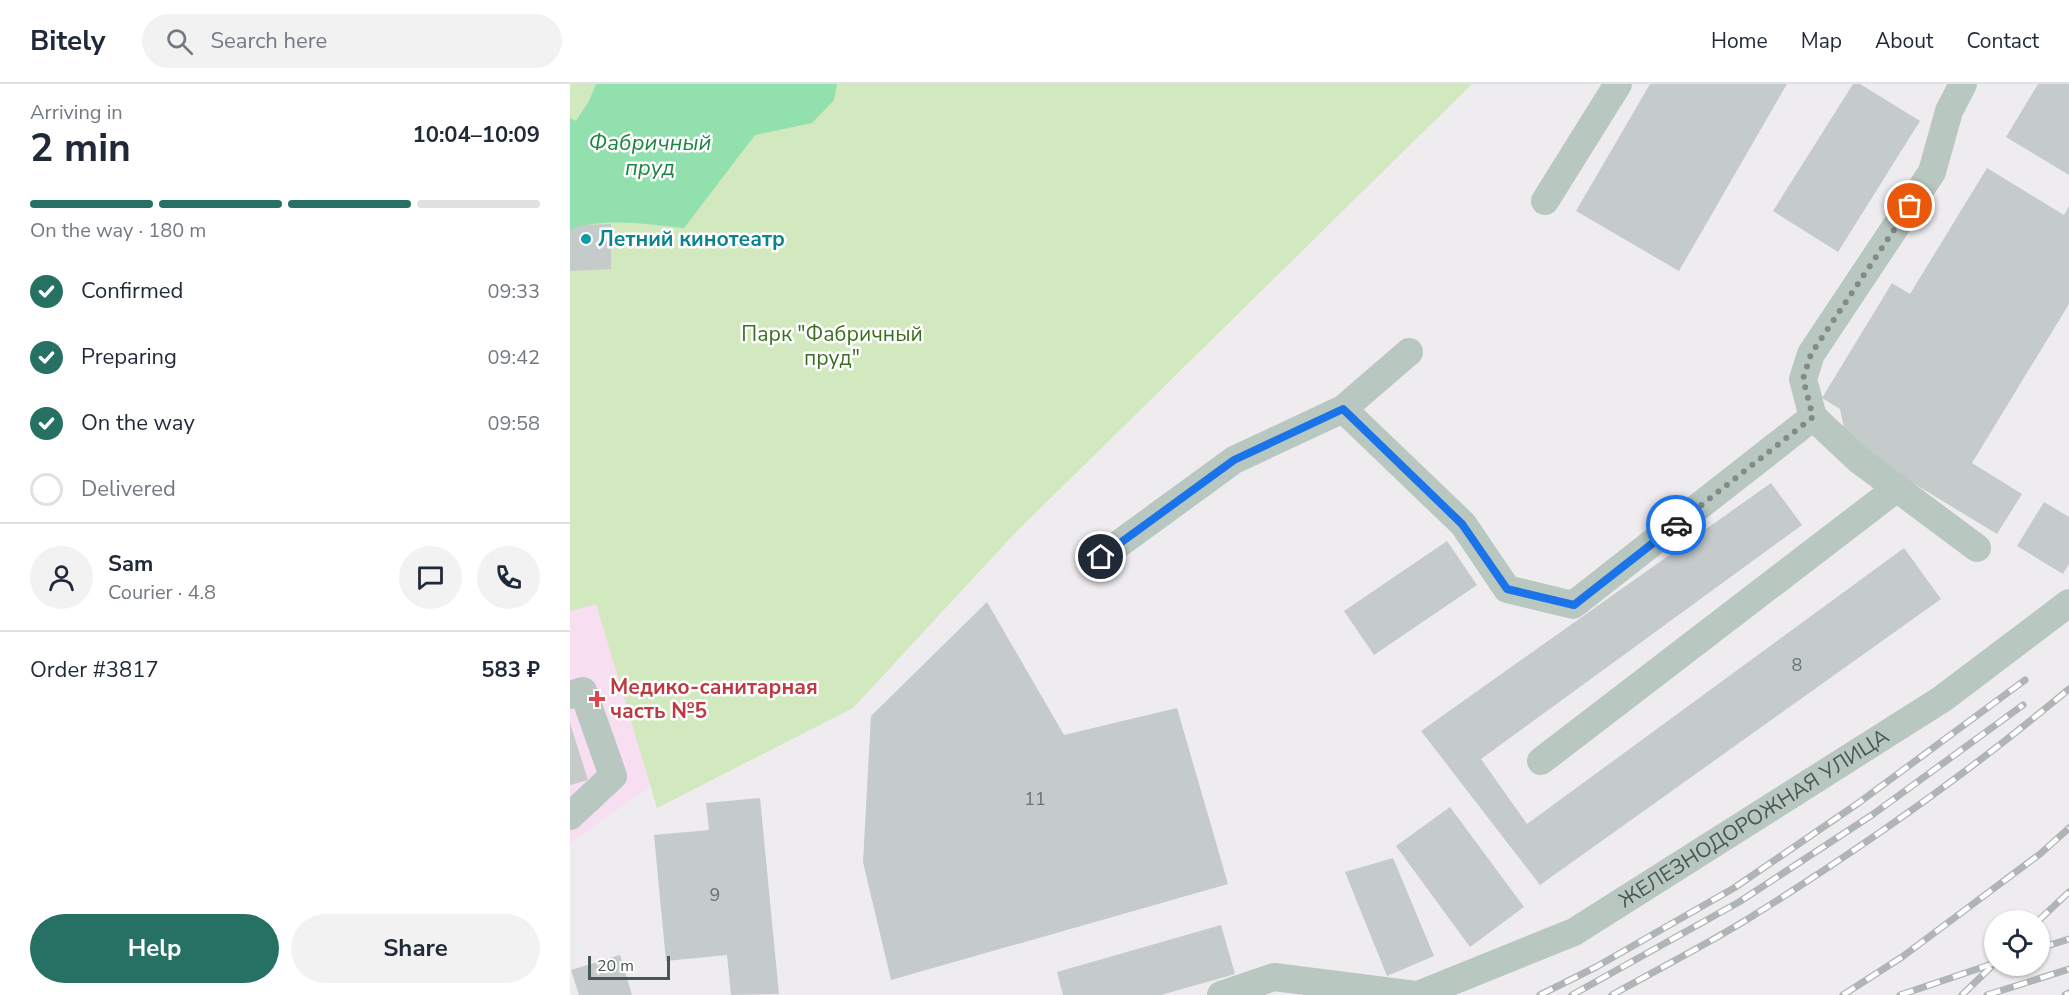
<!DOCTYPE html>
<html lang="en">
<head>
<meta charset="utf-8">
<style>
	:root { --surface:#fff; --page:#f2f2f3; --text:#1f2937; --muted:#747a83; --line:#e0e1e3; --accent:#267064 }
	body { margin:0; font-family:"Nunito Sans",sans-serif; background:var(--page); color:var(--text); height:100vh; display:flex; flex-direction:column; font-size:22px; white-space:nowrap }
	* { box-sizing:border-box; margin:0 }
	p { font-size:20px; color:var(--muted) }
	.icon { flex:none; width:33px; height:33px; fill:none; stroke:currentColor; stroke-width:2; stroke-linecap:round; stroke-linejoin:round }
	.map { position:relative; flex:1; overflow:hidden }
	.drawer { display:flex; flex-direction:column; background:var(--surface); width:570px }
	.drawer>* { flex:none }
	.tools { position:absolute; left:1414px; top:826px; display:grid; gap:12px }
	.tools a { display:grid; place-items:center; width:66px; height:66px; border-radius:50%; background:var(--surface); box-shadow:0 2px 4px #0004; font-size:30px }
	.scale { position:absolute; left:18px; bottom:15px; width:82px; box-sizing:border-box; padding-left:6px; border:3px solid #475751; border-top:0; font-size:16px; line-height:21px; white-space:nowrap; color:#475751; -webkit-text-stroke:4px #fff; paint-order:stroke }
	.pin { position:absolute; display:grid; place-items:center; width:51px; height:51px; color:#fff; margin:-26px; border:3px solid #fff; border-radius:50%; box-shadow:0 2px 6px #0007 }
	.courier { position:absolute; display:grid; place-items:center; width:60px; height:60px; margin:-30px; border:4px solid #1a73e8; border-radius:50%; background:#fff; color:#222; box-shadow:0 2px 8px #0007 }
	.head em { font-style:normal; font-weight:700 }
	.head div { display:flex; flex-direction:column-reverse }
	.head { display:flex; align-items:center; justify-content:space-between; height:102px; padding:0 30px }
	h1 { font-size:39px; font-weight:700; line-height:45px }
	.bar { display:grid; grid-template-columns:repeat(4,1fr); gap:9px 6px; align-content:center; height:72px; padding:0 30px }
	.bar i { height:8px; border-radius:4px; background:var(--line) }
	.bar .on { background:var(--accent) }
	.bar p { grid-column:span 4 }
	.line { display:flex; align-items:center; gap:15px; padding:0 30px; border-top:2px solid var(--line) }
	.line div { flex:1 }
	.round { display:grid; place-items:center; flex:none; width:63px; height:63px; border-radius:32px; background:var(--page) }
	ol { padding:0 30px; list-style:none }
	li { display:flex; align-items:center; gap:18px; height:66px }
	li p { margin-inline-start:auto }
	li .icon { padding:6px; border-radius:50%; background:var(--accent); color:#fff; stroke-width:4 }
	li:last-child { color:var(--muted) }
	li i { width:33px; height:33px; border:3px solid var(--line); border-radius:50% }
	.primary-button { display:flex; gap:12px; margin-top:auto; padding:12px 30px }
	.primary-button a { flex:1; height:69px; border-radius:36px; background:var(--accent); color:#fff; font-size:24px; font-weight:700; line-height:69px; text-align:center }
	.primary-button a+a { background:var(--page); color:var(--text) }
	header { display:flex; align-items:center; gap:36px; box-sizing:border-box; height:84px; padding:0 30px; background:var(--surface); border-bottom:2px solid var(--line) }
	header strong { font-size:28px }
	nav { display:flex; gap:33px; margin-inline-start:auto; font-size:21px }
	.search { width:420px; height:54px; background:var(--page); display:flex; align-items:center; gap:15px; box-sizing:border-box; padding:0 21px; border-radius:33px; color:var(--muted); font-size:22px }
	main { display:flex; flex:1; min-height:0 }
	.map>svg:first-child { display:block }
	.medical { fill:#f7def1 }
	.green { fill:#d2e8be }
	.water { fill:#91e0ad }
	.building { fill:#c4cbca }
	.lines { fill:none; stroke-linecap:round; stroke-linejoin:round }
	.minor { stroke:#b9c7c1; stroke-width:28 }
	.rail-casing { stroke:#afb5b4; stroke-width:7 }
	.rail { stroke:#fff; stroke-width:4.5; stroke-dasharray:14; stroke-linecap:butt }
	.done { stroke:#818b88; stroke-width:6; stroke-dasharray:0 10.8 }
	.route { stroke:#1a73e8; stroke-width:8 }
	.culture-dot { fill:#0f9aa8; stroke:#fff; stroke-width:2 }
	.health-dot { fill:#e0444e; stroke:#fff; stroke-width:2 }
	.labels { text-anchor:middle; stroke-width:5; stroke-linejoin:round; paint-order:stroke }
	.number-label { font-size:18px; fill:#66746f }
	.culture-label { font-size:21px; font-weight:bold; fill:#0d838f; stroke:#fff; text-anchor:start }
	.park-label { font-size:21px; fill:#3c6e21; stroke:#fff }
	.health-label { font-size:21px; font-weight:bold; fill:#be3a42; stroke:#fff; text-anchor:start }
	.street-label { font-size:21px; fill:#475751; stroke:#fff }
	.water-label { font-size:22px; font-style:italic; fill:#1c8642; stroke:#fff }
</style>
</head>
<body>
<header>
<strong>Bitely</strong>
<div class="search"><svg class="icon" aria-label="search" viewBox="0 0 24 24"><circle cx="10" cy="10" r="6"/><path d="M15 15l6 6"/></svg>Search here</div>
<nav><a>Home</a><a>Map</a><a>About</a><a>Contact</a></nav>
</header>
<main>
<section class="drawer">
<div class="head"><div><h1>2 min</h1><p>Arriving in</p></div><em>10:04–10:09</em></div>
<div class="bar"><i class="on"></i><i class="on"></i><i class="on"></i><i></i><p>On the way · 180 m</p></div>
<ol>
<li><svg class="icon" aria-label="check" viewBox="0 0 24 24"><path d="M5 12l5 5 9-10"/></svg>Confirmed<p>09:33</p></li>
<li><svg class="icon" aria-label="check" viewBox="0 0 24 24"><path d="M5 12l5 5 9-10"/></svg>Preparing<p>09:42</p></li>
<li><svg class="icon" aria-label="check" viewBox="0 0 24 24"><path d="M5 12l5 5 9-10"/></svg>On the way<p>09:58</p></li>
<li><i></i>Delivered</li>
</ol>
<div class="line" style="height:108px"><a class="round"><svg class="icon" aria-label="person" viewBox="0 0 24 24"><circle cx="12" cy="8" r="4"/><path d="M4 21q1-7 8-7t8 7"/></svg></a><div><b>Sam</b><p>Courier · 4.8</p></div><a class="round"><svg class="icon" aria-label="chat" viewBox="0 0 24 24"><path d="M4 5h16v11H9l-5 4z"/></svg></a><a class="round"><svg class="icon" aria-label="phone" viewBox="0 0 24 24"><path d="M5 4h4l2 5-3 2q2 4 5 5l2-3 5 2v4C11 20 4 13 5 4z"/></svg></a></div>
<div class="line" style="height:78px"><div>Order #3817</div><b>583 ₽</b></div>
<div class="primary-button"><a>Help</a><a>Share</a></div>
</section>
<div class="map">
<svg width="1499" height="911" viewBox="0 0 1499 911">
	<rect width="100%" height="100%" fill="#eeecee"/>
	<!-- medical -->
	<path class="medical" d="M26,520L80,702L0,759V527Z"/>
	<!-- green -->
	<path class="green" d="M0,0H902L445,449L283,624L87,724L26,520L0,527Z"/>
	<!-- water -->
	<path class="water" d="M26,0H267L264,16L242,39L185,51L114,144C82,141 28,132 0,147V34L6,37L19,17Z"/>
	<!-- building -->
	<g class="building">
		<path d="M1080,0H1217L1109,187L1006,127Z"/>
		<path d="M1283,0H1290L1350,37L1268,168L1203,127Z"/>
		<path d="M1468,0H1499V91L1436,53Z"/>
		<path d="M1417,84L1494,131L1499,122V220L1402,379L1452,410L1427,450L1277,359L1270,325L1252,314L1322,199L1340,210Z"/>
		<path d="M41,140V185L0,187V147L11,141Z"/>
		<path d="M1201,399L1232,441L911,675L957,740L1334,464L1371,515L970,801L851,647Z"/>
		<path d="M1474,418L1499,433V480L1493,490L1447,462Z"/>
		<path d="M877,457L907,501L804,571L774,527Z"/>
		<path d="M417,518L494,651L607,624L658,800L321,896L293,778L301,632Z"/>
		<path d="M0,639L18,696L0,701Z"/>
		<path d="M190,714L209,910L161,911L157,871L96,877L84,751L139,746L136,719Z"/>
		<path d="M880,723L954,823L900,863L826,762Z"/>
		<path d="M823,774L864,872L817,892L775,788Z"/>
		<path d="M651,841L665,890L591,911H493L487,888Z"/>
		<path d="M50,871L62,911H9L1,886Z"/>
	</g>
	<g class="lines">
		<!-- minor -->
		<g class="minor">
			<path d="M1393,0L1379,27L1362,88L1241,270L1233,295L1243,333L1289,376L1407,464"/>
			<path d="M975,117L1048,0"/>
			<path d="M839,268L773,325L893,440L937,505L1003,521L1243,333"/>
			<path d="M531,473L664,376L773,325"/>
			<path d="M0,611L13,607L43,692L0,732"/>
			<path d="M971,677L1327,404"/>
			<path d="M651,911L704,893L846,911"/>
			<path id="s1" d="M848,911L1004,848L1372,615L1499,519"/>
		</g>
		<!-- rail casing -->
		<g class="rail-casing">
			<g id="rail">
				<path d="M1468,837L1499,808"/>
				<path d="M1470,864L1499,855"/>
				<path d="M970,911L1026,883L1164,804L1287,720L1455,596"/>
				<path d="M1002,911L1169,818L1302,731L1453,621"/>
				<path d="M1042,911C1088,885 1136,861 1181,833C1290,765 1400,688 1499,605"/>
				<path d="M1273,911L1332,873L1470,770L1499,744"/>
				<path d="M1330,911L1425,879"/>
				<path d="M1392,911L1421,883"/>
				<path d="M1417,911L1499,885"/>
				<path d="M1495,911L1499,909"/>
			</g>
		</g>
		<!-- rail -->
		<use href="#rail" class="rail"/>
	</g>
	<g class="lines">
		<!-- done -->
		<path class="done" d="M1106,441L1243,333L1233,295L1241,270L1340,122"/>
		<!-- route -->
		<path class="route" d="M531,473L664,376L773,325L892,440L937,505L1004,521L1106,441"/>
	</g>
	<!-- markers -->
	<circle class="culture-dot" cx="16" cy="155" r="6"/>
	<path class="health-dot" d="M24 606h6v6h6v6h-6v6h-6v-6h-6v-6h6z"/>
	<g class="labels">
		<!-- number labels -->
		<g class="number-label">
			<text x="1227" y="587">8</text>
			<text x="465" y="721">11</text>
			<text x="145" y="817">9</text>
		</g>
		<!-- culture labels -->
		<g class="culture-label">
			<text x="28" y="162">Летний кинотеатр</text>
		</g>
		<!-- park labels -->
		<g class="park-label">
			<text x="262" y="257">Парк "Фабричный<tspan x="262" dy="24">пруд"</tspan></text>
		</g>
		<!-- health labels -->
		<g class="health-label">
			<text x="40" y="610">Медико-санитарная<tspan x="40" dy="24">часть №5</tspan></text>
		</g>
		<!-- street labels -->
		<g class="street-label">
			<text dy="7" stroke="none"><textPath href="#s1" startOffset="381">ЖЕЛЕЗНОДОРОЖНАЯ УЛИЦА</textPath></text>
		</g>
		<!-- water labels -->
		<g class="water-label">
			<text x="80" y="66">Фабричный<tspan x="80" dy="25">пруд</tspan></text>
		</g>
	</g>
</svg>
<div class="tools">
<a><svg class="icon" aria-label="locate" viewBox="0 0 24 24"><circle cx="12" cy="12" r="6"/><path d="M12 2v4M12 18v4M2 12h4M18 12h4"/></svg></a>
</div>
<div class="scale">20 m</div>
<div class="pin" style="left:1340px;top:122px;background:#ea580c"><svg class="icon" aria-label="bag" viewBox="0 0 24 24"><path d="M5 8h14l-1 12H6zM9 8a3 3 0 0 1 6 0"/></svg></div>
<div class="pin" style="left:531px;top:473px;background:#1f2937"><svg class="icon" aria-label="home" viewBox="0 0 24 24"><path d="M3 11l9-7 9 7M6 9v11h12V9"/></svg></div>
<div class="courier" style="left:1106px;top:441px"><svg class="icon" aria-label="car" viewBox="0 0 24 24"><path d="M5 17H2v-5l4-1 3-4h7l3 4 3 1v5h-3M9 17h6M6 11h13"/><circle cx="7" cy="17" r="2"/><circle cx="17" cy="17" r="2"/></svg></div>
</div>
</main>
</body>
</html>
